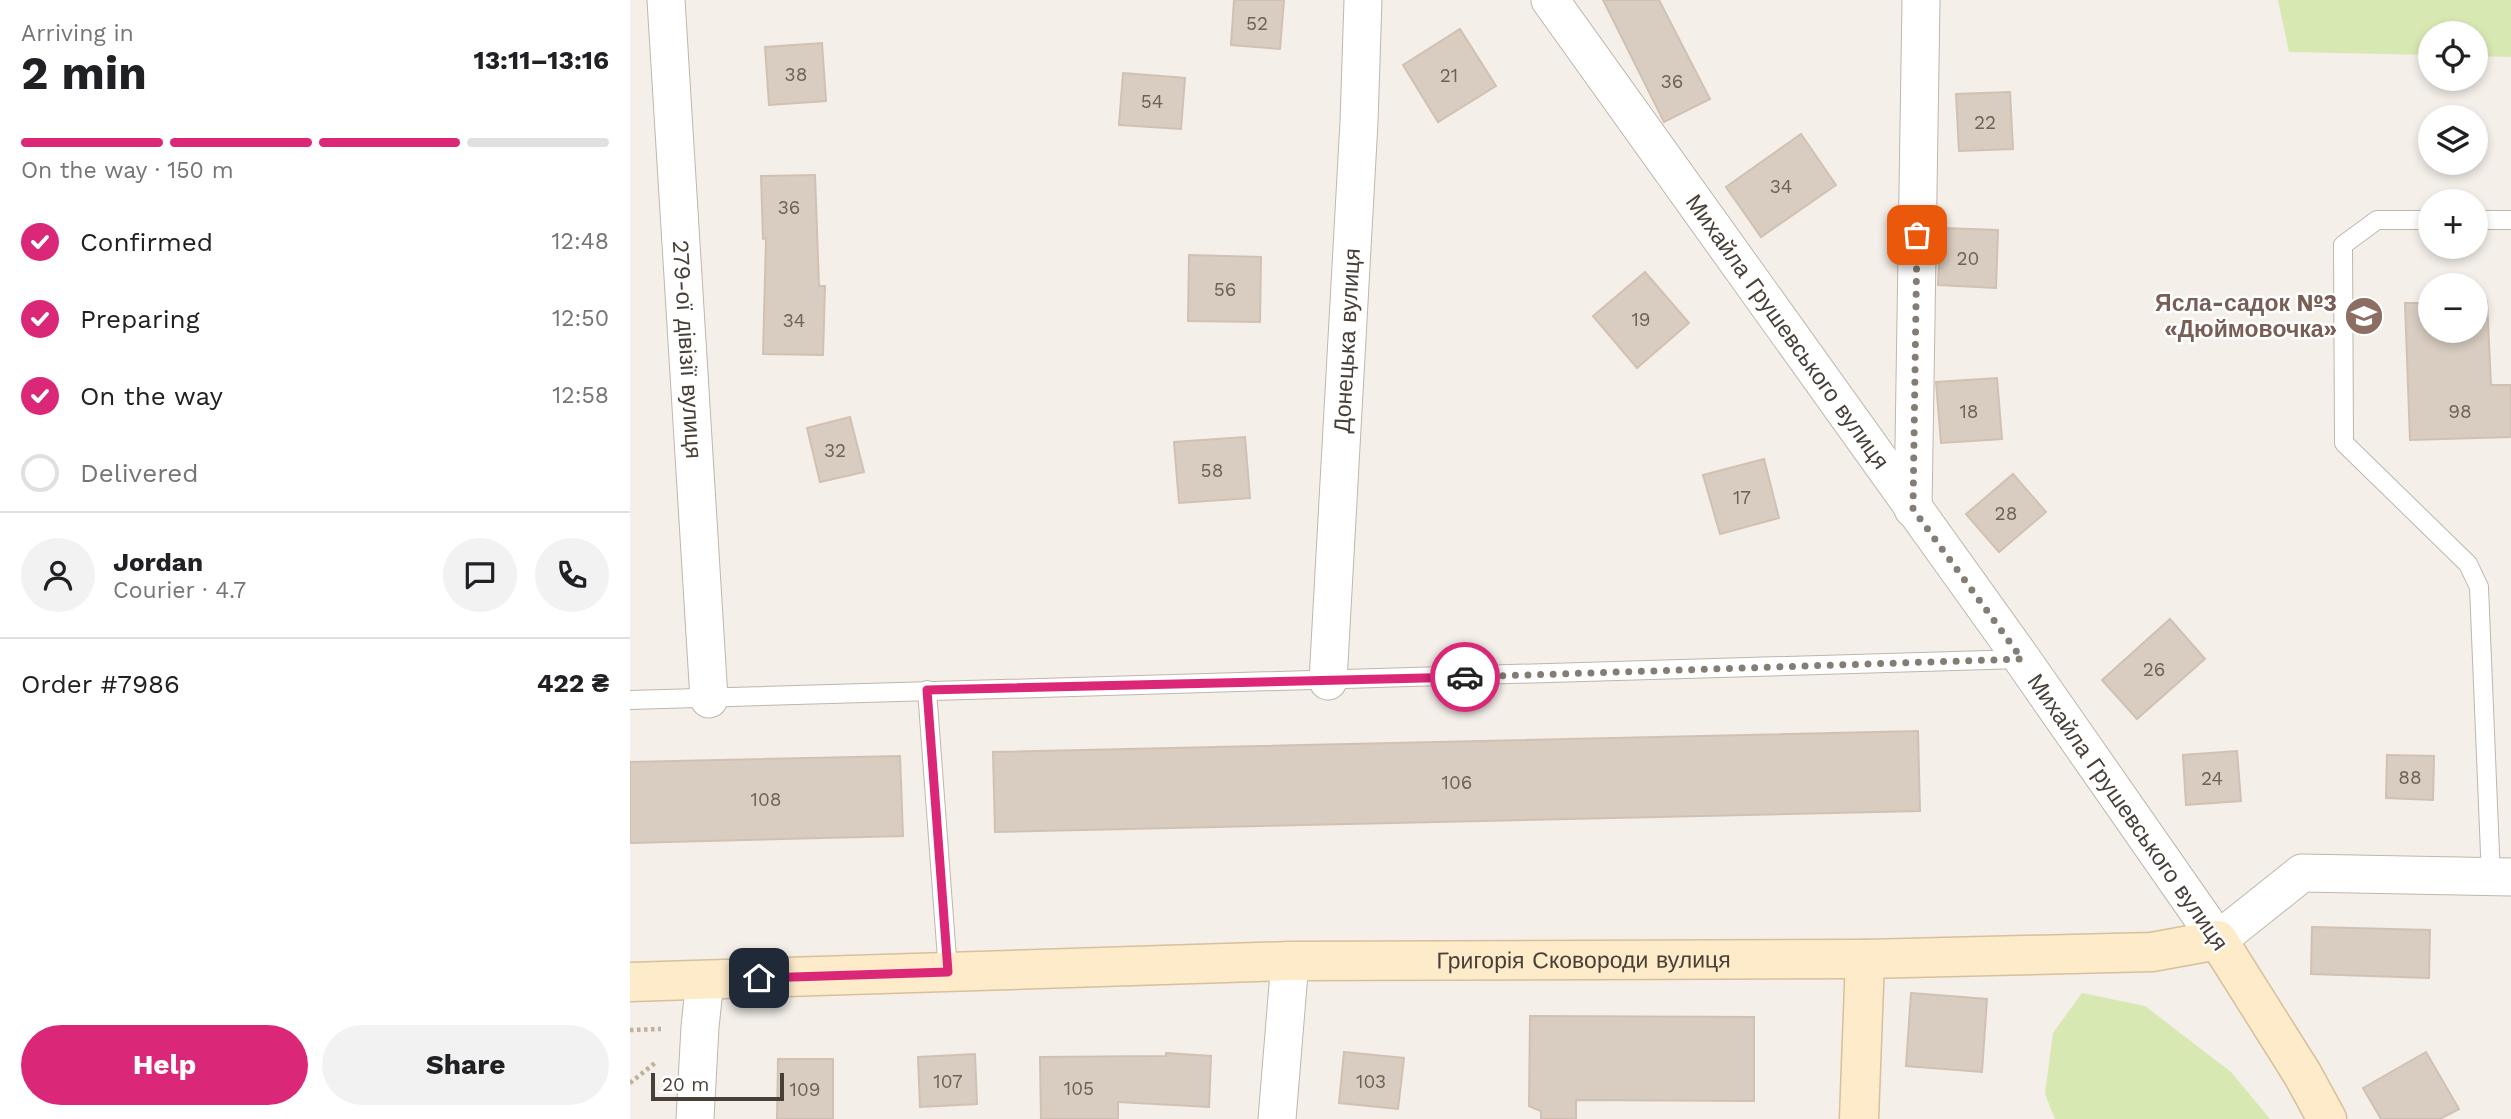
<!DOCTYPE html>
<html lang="en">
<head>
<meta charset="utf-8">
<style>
	:root { --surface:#fff; --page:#f2f2f2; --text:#202124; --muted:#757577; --line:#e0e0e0; --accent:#db2777 }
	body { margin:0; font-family:"Work Sans",sans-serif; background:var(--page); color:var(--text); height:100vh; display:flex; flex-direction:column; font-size:26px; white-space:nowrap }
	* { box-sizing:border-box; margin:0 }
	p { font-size:23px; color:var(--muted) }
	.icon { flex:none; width:38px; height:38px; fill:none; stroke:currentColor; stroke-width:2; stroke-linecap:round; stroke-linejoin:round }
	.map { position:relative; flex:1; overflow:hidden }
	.details { display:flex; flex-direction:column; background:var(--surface); width:630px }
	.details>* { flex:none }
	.controls { position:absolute; left:1788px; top:21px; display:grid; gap:14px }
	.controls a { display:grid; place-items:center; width:70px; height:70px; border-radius:50%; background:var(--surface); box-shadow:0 4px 10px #0003; font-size:35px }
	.scale { position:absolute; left:21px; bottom:18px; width:133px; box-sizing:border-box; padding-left:7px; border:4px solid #483f37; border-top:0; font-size:19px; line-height:24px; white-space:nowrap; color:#483f37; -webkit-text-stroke:5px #fff; paint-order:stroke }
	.pin { position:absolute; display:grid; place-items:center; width:60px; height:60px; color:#fff; margin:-30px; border-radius:14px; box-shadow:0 4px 10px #0006 }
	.courier { position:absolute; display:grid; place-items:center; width:70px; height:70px; margin:-35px; border:5px solid #db2777; border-radius:50%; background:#fff; color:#222; box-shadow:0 2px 9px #0007 }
	.summary em { font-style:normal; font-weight:700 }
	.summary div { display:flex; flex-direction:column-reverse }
	.summary { display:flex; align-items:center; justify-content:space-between; height:119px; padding:0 21px }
	h1 { font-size:46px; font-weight:700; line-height:52px }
	.bar { display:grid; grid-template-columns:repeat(4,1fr); gap:10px 7px; align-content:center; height:84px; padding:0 21px }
	.bar i { height:9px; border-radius:5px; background:var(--line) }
	.bar .active { background:var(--accent) }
	.bar p { grid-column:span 4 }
	.line { display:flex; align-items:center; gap:18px; padding:0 21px; border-top:2px solid var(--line) }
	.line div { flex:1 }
	.round { display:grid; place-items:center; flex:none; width:74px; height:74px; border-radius:37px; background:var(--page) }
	ol { padding:0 21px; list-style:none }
	li { display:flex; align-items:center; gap:21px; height:77px }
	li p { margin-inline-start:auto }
	li .icon { padding:7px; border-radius:50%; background:var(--accent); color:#fff; stroke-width:4 }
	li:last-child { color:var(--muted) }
	li i { width:38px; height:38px; border:4px solid var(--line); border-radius:50% }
	.cta { display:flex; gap:14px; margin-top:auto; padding:14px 21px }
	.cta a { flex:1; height:80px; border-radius:42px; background:var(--accent); color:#fff; font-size:28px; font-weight:700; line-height:80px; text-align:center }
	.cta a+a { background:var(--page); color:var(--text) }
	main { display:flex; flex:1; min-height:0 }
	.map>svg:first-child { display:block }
	.green { fill:#d7e8b2 }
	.building { fill:#d9cdc1; stroke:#d1c1b2; stroke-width:2 }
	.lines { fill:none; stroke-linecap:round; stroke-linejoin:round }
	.lane-casing { stroke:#c0b6ab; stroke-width:20 }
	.street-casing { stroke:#c0b6ab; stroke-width:39 }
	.secondary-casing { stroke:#d7c09b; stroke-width:41 }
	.path { stroke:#c2b09d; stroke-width:4.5; stroke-dasharray:3.5 3.5; stroke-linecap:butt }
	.lane { stroke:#fff; stroke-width:18 }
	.street { stroke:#fff; stroke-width:37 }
	.secondary { stroke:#feebc9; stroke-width:38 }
	.done { stroke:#847d75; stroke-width:7; stroke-dasharray:0 12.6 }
	.route { stroke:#db2777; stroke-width:9 }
	.labels { text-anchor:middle; stroke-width:5; stroke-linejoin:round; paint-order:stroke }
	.number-label { font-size:19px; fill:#6c625a }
	.education-label { font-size:23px; font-weight:bold; fill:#785e54; stroke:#fff; text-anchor:end }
	.street-label { font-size:23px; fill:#483f37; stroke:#fff }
</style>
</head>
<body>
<main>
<section class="details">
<div class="summary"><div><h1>2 min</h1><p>Arriving in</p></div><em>13:11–13:16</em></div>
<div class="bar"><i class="active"></i><i class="active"></i><i class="active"></i><i></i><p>On the way · 150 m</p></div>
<ol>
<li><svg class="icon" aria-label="check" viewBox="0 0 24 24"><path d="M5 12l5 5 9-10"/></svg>Confirmed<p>12:48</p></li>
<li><svg class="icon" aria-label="check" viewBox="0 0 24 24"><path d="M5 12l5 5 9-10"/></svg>Preparing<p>12:50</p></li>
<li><svg class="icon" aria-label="check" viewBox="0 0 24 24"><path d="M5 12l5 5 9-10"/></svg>On the way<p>12:58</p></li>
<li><i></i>Delivered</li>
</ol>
<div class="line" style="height:126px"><a class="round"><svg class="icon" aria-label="person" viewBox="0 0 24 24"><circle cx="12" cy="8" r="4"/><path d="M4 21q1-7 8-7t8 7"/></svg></a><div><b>Jordan</b><p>Courier · 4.7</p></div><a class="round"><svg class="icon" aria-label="chat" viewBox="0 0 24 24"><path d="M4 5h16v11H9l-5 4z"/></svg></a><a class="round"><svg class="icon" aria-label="phone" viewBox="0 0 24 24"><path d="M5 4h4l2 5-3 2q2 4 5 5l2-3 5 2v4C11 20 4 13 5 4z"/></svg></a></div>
<div class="line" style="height:91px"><div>Order #7986</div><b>422 ₴</b></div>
<div class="cta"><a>Help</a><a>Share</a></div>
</section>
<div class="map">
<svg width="1881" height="1119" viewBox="0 0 1881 1119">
	<rect width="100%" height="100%" fill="#f4efe9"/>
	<!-- green -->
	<g class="green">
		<path d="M1648,0H1881V57L1846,56V33H1801V55L1659,52Z"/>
		<path d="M1452,993L1515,1006L1601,1072L1640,1119H1425L1415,1094L1423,1033Z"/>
	</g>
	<!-- building -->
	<g class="building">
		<path d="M604,0H654L650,49L601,45Z"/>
		<path d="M973,0H1029L1080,99L1034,122Z"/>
		<path d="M830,29L866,86L808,122L773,65Z"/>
		<path d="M192,43L196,101L139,105L135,47Z"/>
		<path d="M493,73L555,78L551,129L489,125Z"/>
		<path d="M1380,92L1383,149L1329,151L1326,94Z"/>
		<path d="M1171,134L1206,185L1131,237L1096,187Z"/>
		<path d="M185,175L189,286H195L193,355L133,354L136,238L133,239L131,176Z"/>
		<path d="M1311,228L1368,230L1366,288L1308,285Z"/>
		<path d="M559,255L631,257L630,322L558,321Z"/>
		<path d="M1015,272L1059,323L1007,368L963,316Z"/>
		<path d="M1846,301H1857L1861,385H1881V437L1780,440L1775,303H1801V331H1846Z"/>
		<path d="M1367,378L1372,439L1311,443L1306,382Z"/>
		<path d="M220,417L234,472L190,482L177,428Z"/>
		<path d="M615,437L620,498L549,503L544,442Z"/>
		<path d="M1134,459L1149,518L1090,534L1073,475Z"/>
		<path d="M1383,474L1416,512L1369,552L1336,514Z"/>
		<path d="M1540,619L1575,659L1507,719L1472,680Z"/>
		<path d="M1288,731L1290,811L365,832L363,752Z"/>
		<path d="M1607,751L1611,801L1556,805L1553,755Z"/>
		<path d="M1757,755L1804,756L1803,800L1756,798Z"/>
		<path d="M270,756L273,836L0,843V762Z"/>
		<path d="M1682,927L1800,930L1799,978L1681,974Z"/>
		<path d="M1281,993L1357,999L1352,1072L1276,1066Z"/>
		<path d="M900,1016L1124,1017V1101L946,1100V1119H911V1111L899,1106Z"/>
		<path d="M714,1052L774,1058L768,1109L709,1103Z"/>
		<path d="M1796,1052L1829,1109L1810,1119H1751L1733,1088Z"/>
		<path d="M536,1053L581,1056L579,1107L488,1102V1119H411L410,1057L536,1056Z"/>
		<path d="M345,1054L347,1104L290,1107L288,1057Z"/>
		<path d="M148,1059H203V1119H147Z"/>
	</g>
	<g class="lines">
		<!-- lane casing -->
		<g class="lane-casing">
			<g id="lane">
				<path d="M1801,220H1747L1713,245L1714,443L1838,564L1849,587L1861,878"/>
				<path d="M1846,220H1881"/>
				<path d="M297,690L318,972"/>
				<path d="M0,700L1392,659"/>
			</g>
		</g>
		<!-- street casing -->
		<g class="street-casing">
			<g id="street">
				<path id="s1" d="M36,0L79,699"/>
				<path id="s2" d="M920,0L1392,659L1588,940L1672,873L1881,877"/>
				<path d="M1283,509L1291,0"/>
				<path id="s3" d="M698,681L729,122L733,0"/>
				<path d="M65,1119L70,1027L75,980"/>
				<path d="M647,1119L660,961"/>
			</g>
		</g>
		<!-- secondary casing -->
		<g class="secondary-casing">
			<g id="secondary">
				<path id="s4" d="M0,982L660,961L1235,959L1522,952L1588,940L1673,1075L1697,1119"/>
				<path d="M1229,1119L1235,959"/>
			</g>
		</g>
		<!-- path -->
		<g class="path">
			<path d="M0,1030L31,1029"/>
			<path d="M0,1083L25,1063"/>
		</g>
		<!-- lane -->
		<use href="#lane" class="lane"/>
		<!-- street -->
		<use href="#street" class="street"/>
		<!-- secondary -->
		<use href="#secondary" class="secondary"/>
	</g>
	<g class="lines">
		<!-- done -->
		<path class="done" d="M835,677L1392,659L1283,509L1287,235"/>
		<!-- route -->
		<path class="route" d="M129,978L318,972L297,690L835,677"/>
	</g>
	<!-- icons -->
	<defs>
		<g id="school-disc" transform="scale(2.0125)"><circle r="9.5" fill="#8d6e63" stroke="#fff"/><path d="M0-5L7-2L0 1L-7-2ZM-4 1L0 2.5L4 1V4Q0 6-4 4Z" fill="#fff"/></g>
	</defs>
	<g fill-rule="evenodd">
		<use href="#school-disc" x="1734" y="316"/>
	</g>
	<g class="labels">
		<!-- number labels -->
		<g class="number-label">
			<text x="627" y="30">52</text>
			<text x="166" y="81">38</text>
			<text x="819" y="82">21</text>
			<text x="1042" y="88">36</text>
			<text x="522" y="108">54</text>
			<text x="1355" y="129">22</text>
			<text x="1151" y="193">34</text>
			<text x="159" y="214">36</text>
			<text x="1338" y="265">20</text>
			<text x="595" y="296">56</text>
			<text x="1011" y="326">19</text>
			<text x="164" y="327">34</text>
			<text x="1339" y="418">18</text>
			<text x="1830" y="418">98</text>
			<text x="205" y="457">32</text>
			<text x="582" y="477">58</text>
			<text x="1112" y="504">17</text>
			<text x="1376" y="520">28</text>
			<text x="1524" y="676">26</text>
			<text x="1780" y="784">88</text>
			<text x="1582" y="785">24</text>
			<text x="827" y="789">106</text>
			<text x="136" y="806">108</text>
			<text x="318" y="1088">107</text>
			<text x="741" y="1088">103</text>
			<text x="449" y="1095">105</text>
			<text x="175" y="1096">109</text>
		</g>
		<!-- education labels -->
		<g class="education-label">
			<text x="1707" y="311">Ясла-садок №3<tspan x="1707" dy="26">«Дюймовочка»</tspan></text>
		</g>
		<!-- street labels -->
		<g class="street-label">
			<text dy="8" stroke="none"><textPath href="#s2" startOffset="408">Михайла Грушевського вулиця</textPath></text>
			<text dy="8" stroke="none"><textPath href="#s3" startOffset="341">Донецька вулиця</textPath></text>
			<text dy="8" stroke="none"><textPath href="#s1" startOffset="350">279-ої дівізії вулиця</textPath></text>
			<text transform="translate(1498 812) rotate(55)" y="8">Михайла Грушевського вулиця</text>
			<text dy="8" stroke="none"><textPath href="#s4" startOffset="954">Григорія Сковороди вулиця</textPath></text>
		</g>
	</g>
</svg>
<div class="controls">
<a><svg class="icon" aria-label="locate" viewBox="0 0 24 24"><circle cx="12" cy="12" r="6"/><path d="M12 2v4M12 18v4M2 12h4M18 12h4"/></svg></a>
<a><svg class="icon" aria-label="layers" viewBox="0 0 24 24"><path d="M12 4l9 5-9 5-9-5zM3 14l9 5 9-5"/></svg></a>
<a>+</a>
<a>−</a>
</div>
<div class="scale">20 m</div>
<div class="pin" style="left:1287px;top:235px;background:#ea580c"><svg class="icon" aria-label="bag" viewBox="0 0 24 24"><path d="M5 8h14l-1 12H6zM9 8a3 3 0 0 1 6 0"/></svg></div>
<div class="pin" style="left:129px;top:978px;background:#1f2937"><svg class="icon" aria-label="home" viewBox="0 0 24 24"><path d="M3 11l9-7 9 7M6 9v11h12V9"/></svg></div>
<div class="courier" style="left:835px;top:677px"><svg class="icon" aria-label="car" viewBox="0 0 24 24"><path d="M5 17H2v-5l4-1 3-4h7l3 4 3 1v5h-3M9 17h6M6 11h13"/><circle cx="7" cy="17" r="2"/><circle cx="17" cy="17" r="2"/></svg></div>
</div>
</main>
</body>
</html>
